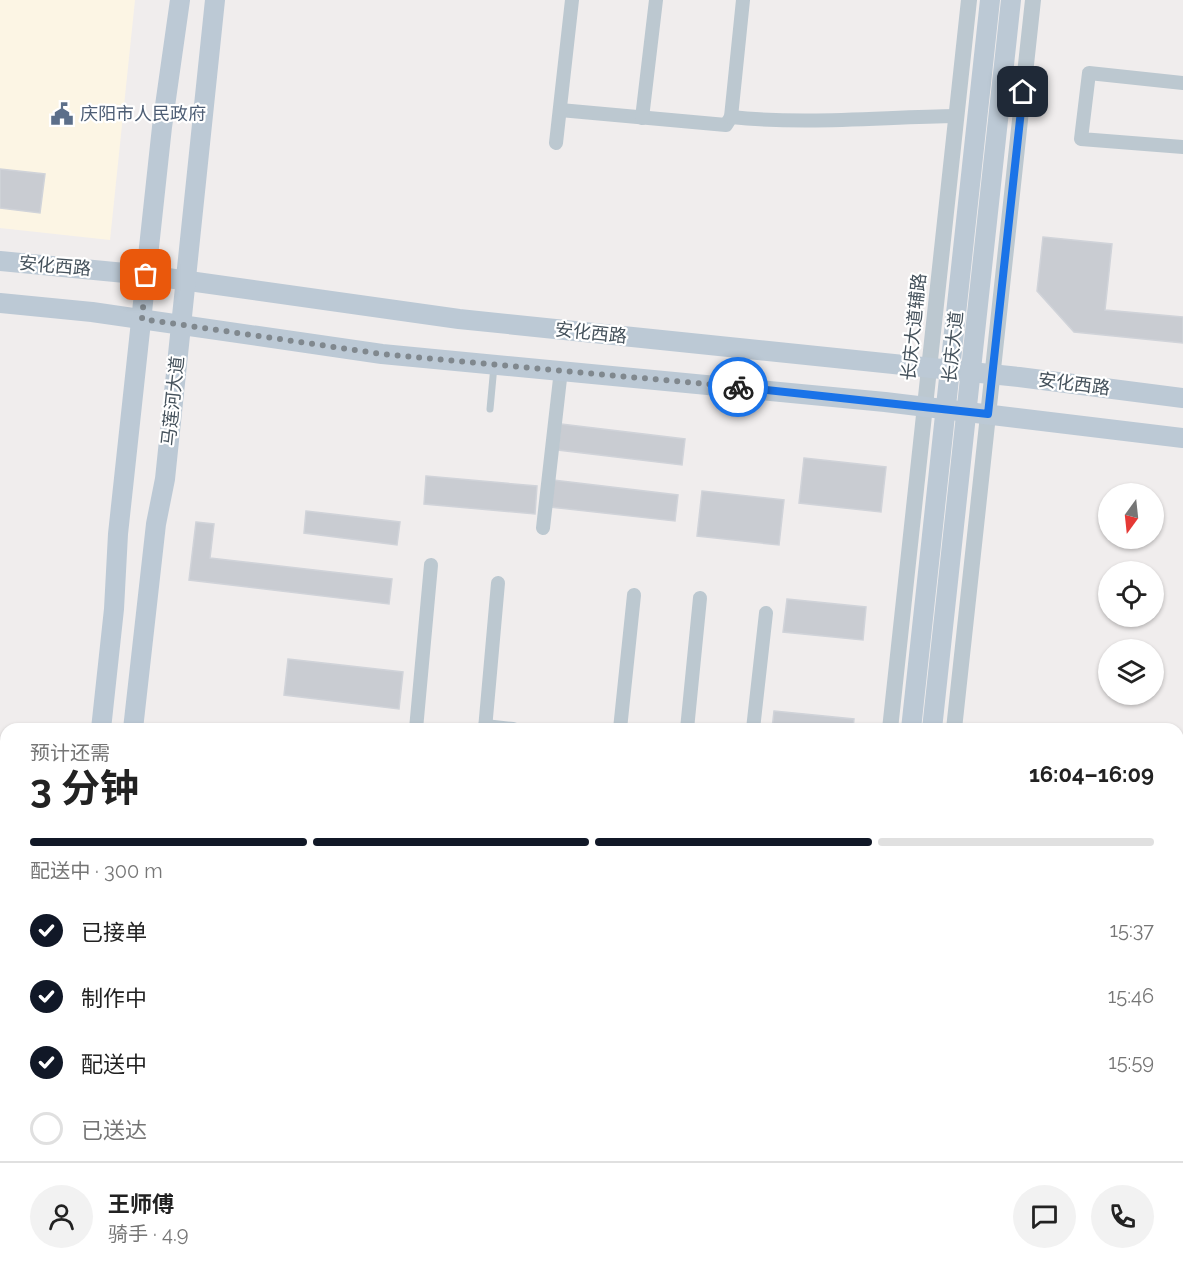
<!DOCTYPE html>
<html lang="zh">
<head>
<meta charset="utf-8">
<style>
	:root { --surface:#fff; --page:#f2f2f2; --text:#222; --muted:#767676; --line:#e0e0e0; --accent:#111827 }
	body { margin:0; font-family:Raleway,"Noto Sans SC",sans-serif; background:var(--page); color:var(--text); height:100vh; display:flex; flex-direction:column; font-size:22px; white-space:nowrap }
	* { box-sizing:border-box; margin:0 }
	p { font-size:20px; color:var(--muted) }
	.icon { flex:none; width:33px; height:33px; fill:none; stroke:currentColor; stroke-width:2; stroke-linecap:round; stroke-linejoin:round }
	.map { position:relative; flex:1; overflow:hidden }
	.panel { position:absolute; left:0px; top:723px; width:1184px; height:558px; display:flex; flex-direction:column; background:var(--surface); border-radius:18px 18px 0 0; box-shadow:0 2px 4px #0004 }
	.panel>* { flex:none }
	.needle { width:39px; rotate:195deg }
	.fabs { position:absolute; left:1098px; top:483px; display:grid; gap:12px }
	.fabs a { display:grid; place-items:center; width:66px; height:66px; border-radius:50%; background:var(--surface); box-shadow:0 2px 4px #0004; font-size:30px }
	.pin { position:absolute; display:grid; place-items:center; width:51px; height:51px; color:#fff; margin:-26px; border-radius:12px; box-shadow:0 3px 9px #0006 }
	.courier { position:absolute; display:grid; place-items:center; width:60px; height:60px; margin:-30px; border:4px solid #1a73e8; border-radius:50%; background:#fff; color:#222; box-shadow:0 2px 8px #0007 }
	.overview em { font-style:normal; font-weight:700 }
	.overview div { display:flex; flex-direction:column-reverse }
	.overview { display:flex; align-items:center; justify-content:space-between; height:102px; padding:0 30px }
	h1 { font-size:39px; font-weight:700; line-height:45px }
	.bar { display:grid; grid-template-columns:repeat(4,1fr); gap:9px 6px; align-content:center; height:72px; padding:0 30px }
	.bar i { height:8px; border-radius:4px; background:var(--line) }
	.bar .on { background:var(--accent) }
	.bar p { grid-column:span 4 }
	.line { display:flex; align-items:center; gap:15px; padding:0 30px; border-top:2px solid var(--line) }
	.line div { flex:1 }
	.round { display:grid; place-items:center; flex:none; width:63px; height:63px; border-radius:32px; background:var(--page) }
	ol { padding:0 30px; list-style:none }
	li { display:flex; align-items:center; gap:18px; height:66px }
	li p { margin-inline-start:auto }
	li .icon { padding:6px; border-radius:50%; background:var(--accent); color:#fff; stroke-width:4 }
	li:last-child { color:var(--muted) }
	li i { width:33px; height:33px; border:3px solid var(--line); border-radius:50% }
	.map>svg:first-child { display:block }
	.commercial { fill:#fcf5e4 }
	.education { fill:#e1dedf }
	.building { fill:#c9ccd2; stroke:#d0d3d9; stroke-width:1.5 }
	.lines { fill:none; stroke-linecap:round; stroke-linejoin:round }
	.service { stroke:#bcc8d0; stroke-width:7 }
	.minor { stroke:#bcc8d0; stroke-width:14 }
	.tertiary { stroke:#bcc8d0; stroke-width:16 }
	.secondary { stroke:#bcc9d5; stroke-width:20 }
	.done { stroke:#80888e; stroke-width:6; stroke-dasharray:0 10.8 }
	.route { stroke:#1a73e8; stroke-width:8 }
	.labels { text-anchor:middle; stroke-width:4.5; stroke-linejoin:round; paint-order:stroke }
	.service-label { font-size:18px; fill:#4e5e75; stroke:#fff; text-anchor:start }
	.street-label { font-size:18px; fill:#44515b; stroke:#fff }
</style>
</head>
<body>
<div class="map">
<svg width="1183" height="1281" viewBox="0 0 1183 1281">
	<rect width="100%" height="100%" fill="#f0eded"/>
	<!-- commercial -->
	<path class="commercial" d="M0,0H135L110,240L0,228Z"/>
	<!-- education -->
	<path class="education" d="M1178,963L1183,964V1247L1179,1281H951L917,1277V1275H1178Z"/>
	<!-- building -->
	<g class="building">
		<path d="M0,169L45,174L40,213L0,208Z"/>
		<path d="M1043,237L1112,244L1105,310L1183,317V343L1074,332L1037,291Z"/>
		<path d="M561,424L685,439L682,465L558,450Z"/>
		<path d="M804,458L886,467L881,512L799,503Z"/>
		<path d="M426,476L537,486L535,514L424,504Z"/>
		<path d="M553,480L678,495L675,521L550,507Z"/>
		<path d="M702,491L784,500L779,545L697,536Z"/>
		<path d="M306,511L400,522L397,545L304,533Z"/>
		<path d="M196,522L214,524L210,558L392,579L389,604L189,580Z"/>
		<path d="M787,599L866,607L863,640L783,632Z"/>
		<path d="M288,659L403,672L399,709L284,695Z"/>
		<path d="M774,711L854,719L853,729H772Z"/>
		<path d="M1178,1000L1183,1001V1072H1178Z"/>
		<path d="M1178,1093L1183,1094V1115L1178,1114Z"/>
		<path d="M1178,1181H1183V1205L1178,1204Z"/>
		<path d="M444,1275H517L516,1281H443Z"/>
		<rect x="537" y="1275" width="40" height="6"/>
		<path d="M1067,1275H1134V1281H1066Z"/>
	</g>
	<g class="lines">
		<!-- service -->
		<path class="service" d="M490,409L494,366"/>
		<!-- minor -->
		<g class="minor">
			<path d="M1183,83L1089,73L1081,139L1183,147"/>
			<path d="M560,110L726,125L731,117L743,0"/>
			<path d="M731,117C806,125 881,117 957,116"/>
			<path d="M642,118L656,0"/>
			<path d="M556,143L572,0"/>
			<path d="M543,528L561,370"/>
			<path d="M485,726L513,729"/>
			<path d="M416,729L431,565"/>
			<path d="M485,729L498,583"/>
			<path d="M620,729L634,595"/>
			<path d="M687,729L700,598"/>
			<path d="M753,729L766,613"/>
		</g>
		<!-- tertiary -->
		<g class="tertiary">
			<path d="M890,729L969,0"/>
			<path d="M954,729L1033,0"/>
			<path d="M0,801L6,802"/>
			<path d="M0,816L6,817"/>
			<path d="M1178,929L1183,930"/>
			<path d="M1178,941L1183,942"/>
			<path d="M831,1281L832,1275"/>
			<path d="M895,1281V1275"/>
		</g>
		<!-- secondary -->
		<g class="secondary">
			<path d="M0,261L146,275L459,319L1019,377L1183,398"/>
			<path d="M0,303L92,312L382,354L885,402L1183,438"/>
			<path d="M101,729L114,609L118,534L162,127L180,0"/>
			<path d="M133,729L156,524L165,479L215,0"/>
			<path d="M911,729L990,0"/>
			<path d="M932,729L1011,0"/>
			<path d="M42,1281L43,1275"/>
			<path d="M73,1281L74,1275"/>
			<path d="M853,1281V1275"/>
			<path d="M873,1281L874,1275"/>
		</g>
	</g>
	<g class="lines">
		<!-- done -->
		<path class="done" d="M146,275L142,319L382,354L738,387"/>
		<!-- route -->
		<path class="route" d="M738,387L988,414L1023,92"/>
	</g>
	<!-- icons -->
	<defs>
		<g id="civic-bare" transform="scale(1.8)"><path d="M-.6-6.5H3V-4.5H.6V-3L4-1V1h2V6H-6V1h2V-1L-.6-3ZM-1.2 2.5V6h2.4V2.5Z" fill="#5c6f8a" stroke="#fff" stroke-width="2.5" paint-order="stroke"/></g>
	</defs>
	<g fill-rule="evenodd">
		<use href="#civic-bare" x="62" y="114"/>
	</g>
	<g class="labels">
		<!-- service labels -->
		<g class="service-label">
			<text x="80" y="120">庆阳市人民政府</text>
		</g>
		<!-- street labels -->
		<g class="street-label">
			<text transform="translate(55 266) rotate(5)" y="6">安化西路</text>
			<text transform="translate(914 327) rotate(-84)" y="6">长庆大道辅路</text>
			<text transform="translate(591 333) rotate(6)" y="6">安化西路</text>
			<text transform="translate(953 347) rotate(-84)" y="6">长庆大道</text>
			<text transform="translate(1074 384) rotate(7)" y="6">安化西路</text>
			<text transform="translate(173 401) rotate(-84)" y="6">马莲河大道</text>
		</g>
	</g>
</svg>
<div class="fabs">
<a><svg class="needle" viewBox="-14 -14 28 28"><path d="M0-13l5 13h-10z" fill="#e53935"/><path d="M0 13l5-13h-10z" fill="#767676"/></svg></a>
<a><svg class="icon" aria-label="locate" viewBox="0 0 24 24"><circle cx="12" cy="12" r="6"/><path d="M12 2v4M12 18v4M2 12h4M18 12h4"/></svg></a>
<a><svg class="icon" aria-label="layers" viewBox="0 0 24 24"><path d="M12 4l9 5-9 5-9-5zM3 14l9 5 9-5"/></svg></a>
</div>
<div class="pin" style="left:146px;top:275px;background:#ea580c"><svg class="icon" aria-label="bag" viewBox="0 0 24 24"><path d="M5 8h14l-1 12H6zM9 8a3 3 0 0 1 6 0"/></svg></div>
<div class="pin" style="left:1023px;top:92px;background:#1f2937"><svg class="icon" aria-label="home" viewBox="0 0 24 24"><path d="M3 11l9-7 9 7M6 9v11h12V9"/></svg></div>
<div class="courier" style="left:738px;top:387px"><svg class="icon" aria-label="bike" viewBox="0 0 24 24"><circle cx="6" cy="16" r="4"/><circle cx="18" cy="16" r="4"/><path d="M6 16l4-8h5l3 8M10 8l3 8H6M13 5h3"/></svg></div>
<section class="panel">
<div class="overview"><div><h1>3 分钟</h1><p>预计还需</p></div><em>16:04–16:09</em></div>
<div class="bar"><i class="on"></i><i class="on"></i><i class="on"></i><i></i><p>配送中 · 300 m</p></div>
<ol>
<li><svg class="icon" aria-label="check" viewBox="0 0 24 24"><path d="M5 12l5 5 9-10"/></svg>已接单<p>15:37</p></li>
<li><svg class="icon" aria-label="check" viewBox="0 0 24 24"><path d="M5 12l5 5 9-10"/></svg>制作中<p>15:46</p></li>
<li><svg class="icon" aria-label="check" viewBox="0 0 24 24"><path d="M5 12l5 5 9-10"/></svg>配送中<p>15:59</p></li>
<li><i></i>已送达</li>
</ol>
<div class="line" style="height:108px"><a class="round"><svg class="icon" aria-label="person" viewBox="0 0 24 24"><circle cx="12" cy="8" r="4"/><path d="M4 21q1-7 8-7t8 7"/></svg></a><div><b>王师傅</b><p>骑手 · 4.9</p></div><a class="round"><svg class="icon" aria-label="chat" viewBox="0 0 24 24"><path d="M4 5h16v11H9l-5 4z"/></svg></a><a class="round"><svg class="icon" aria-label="phone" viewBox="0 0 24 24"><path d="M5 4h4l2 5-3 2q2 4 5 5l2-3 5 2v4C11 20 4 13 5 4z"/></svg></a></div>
</section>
</div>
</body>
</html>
